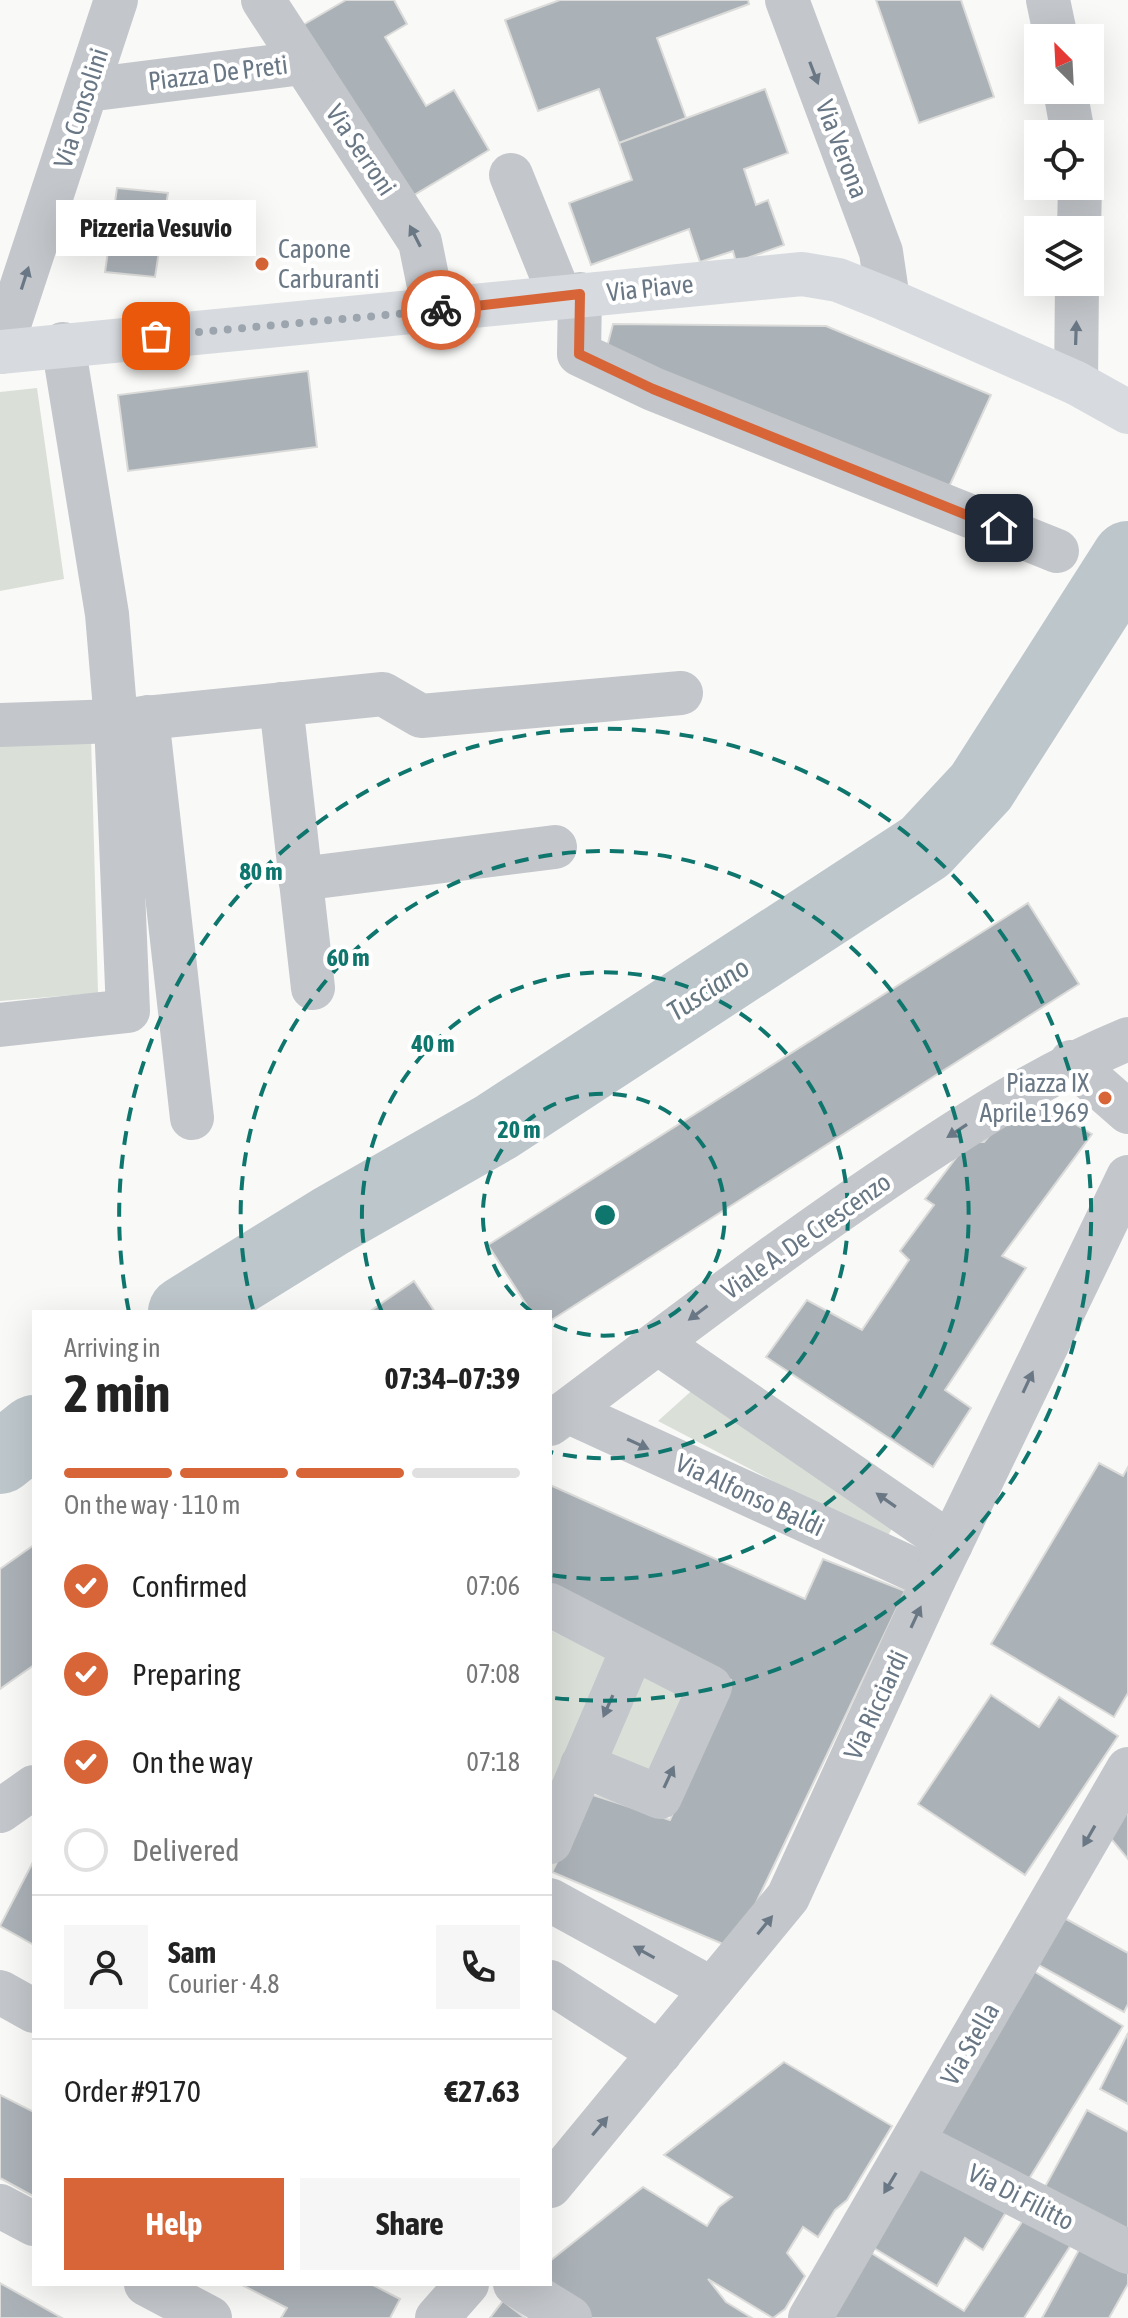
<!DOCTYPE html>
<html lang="en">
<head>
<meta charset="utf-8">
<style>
	:root { --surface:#fff; --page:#f6f6f6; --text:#222; --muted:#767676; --line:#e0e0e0; --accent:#d86537 }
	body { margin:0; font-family:"Asap Condensed",sans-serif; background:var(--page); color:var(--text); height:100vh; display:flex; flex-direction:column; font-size:30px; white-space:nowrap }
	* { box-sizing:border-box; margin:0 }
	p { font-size:26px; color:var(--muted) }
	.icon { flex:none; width:44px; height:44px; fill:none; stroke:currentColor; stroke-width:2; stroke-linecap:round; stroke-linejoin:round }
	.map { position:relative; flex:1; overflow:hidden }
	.sheet { position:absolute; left:32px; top:1310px; width:520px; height:976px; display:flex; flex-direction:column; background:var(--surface); border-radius:0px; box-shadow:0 8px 32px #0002 }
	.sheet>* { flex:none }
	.needle { width:52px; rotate:336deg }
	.buttons { position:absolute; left:1024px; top:24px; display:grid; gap:16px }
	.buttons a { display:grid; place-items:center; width:80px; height:80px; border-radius:0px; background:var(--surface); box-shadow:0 8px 32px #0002; font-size:40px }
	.pin { position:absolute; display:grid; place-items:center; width:68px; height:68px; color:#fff; margin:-34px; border-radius:16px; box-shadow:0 4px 12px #0006 }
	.courier { position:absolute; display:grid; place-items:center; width:80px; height:80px; margin:-40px; border:6px solid #d86537; border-radius:50%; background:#fff; color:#222; box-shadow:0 2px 10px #0007 }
	.bubble { position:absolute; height:56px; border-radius:0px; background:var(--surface); box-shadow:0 8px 32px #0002; font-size:26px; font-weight:700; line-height:56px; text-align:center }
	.headline em { font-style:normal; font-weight:700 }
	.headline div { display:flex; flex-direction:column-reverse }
	.headline { display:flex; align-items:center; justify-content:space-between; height:136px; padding:0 32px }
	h1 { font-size:52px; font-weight:700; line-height:60px }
	.bar { display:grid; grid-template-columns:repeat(4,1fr); gap:12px 8px; align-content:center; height:96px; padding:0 32px }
	.bar i { height:10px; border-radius:6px; background:var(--line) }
	.bar .selected { background:var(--accent) }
	.bar p { grid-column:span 4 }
	.line { display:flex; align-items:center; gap:20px; padding:0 32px; border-top:2px solid var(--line) }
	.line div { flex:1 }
	.round { display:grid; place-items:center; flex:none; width:84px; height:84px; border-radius:0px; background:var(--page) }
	ol { padding:0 32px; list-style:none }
	li { display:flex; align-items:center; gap:24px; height:88px }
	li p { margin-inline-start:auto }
	li .icon { padding:8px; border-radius:50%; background:var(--accent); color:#fff; stroke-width:4 }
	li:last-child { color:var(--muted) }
	li i { width:44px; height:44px; border:4px solid var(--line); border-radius:50% }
	.action { display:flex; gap:16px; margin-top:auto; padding:16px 32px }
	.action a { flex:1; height:92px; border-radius:0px; background:var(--accent); color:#fff; font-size:32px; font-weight:700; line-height:92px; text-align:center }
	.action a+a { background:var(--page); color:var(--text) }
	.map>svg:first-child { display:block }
	.green { fill:#dadfd8 }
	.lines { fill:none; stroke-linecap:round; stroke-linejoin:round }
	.river { stroke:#bdc6cb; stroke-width:72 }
	.building { fill:#aab1b7; stroke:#dbdbd9; stroke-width:2 }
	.minor { stroke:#c3c6ca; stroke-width:44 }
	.major { stroke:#d7dbdf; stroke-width:44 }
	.oneway { fill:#6a7886 }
	.done { stroke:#9ca5ae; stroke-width:8; stroke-dasharray:0 14.4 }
	.route { stroke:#d86537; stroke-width:10 }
	.ring { fill:none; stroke:#0f766e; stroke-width:4; stroke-dasharray:14 10 }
	.poi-dot { fill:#d86537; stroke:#fff; stroke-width:3 }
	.labels { text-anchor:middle; stroke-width:8; stroke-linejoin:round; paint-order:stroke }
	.street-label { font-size:26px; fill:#6a7886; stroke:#fff }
	.poi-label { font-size:26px; fill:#6a7886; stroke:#fff; text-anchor:start }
	.water-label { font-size:28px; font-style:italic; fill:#667881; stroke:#fff }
	.centre { fill:#0f766e; stroke:#fff; stroke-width:4 }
	.ring-label { font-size:24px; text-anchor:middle; font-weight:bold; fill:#0f766e; stroke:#fff; stroke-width:8; stroke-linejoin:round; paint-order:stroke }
</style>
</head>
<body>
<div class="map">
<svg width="1128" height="2318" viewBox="0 0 1128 2318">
	<rect width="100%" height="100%" fill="#f9f9f7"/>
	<!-- green -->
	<g class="green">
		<path d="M37,388L64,579L0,591V392Z"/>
		<path d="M91,736L98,993L0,1001V746Z"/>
		<path d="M698,1385L894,1524L886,1540L658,1421Z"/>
		<path d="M550,1630L713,1709L666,1812L596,1783L550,1876Z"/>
	</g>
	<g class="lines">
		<!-- river -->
		<g class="river">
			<path d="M184,1312L331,1221L496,1127L925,847L981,787L1128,557"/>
			<path d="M0,1458L34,1431"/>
		</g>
	</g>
	<!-- building -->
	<g class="building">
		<path d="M346,0H394L407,24L385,37L426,106L454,90L489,150L399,204L296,29Z"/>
		<path d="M560,0H748L749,4L657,38L686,118L619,143L599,89L538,111L505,20Z"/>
		<path d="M876,0H961L994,97L919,123Z"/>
		<path d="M765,89L788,153L744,169L756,205L768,200L784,245L736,262L733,251L700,262L689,229L591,265L569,203L632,180L619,143Z"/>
		<path d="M117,188L168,193L155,277L105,272Z"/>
		<path d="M613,324L826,326L991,395L948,489L606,351Z"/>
		<path d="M308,371L317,447L128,471L118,395Z"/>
		<path d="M1028,903L1079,984L550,1321V1312H531L488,1245Z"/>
		<path d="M1035,1101L1092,1134L1002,1256L1026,1268L945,1390L971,1408L933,1467L766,1357L807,1300L862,1330L909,1260L900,1251L934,1205L925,1199L968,1142H984L1003,1120Z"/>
		<path d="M414,1281L435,1312H369Z"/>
		<path d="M1099,1463L1123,1476L1128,1467V1693L1114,1717L991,1644Z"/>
		<path d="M550,1485L805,1599L823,1559L905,1591L744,1928L730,1947L552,1872L590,1794L670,1820L731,1680L550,1585Z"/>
		<path d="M34,1545V1665L0,1689V1569Z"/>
		<path d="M991,1695L1039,1727L1059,1697L1118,1736L1025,1875L918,1804Z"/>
		<path d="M1128,1798V1859L1103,1829Z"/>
		<path d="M34,1860V1945L0,1926Z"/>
		<path d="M1057,1914L1128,1953V2004L1124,2012L1030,1960Z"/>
		<path d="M1027,1967L1123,2026L1019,2195L923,2136Z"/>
		<path d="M1128,2033V2104L1100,2089Z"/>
		<path d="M784,2062L892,2126L847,2200L835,2210L818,2237L803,2227L787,2253L805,2276L785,2309L773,2318L708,2279L726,2302L752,2318H586L550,2284V2261L643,2187L707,2226L719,2207L732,2197L664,2155Z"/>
		<path d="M0,2095L34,2112L33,2196L0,2178Z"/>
		<path d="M1087,2110L1128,2132V2243L1040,2196Z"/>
		<path d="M919,2152L1009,2207L983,2250L965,2238L937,2286L864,2242Z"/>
		<path d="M1031,2208L1076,2237L1024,2318H821L868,2251L964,2311Z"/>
		<path d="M1087,2235L1128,2257V2284L1109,2318H1042Z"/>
		<path d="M0,2283L62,2318H0Z"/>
		<path d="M240,2284H371L400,2299L390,2318H281L287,2308Z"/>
		<path d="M503,2301L525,2318H490Z"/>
	</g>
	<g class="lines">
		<!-- minor -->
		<g class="minor">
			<path d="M263,0L420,242L434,311"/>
			<path d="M787,0L881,252L888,300"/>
			<path d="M1048,0L1056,38"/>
			<path d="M87,90L302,63"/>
			<path d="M1065,90L1073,134"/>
			<path d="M511,175L560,296"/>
			<path d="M1079,230L1080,186"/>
			<path d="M580,294L579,354L653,389L1057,551"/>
			<path d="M0,352L116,0"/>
			<path d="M1076,383L1077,282"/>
			<path d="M281,704L313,988"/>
			<path d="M147,717L192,1118"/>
			<path d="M0,725L116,721L383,694L421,716L681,693"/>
			<path d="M300,879L555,847"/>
			<path d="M0,1025L128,1011L116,721L107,614L63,344"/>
			<path d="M1071,1062L1128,1112"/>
			<path d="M658,1343L951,1544"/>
			<path d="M567,1411L934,1579"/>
			<path d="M550,1424C669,1334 788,1243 912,1161C983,1114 1050,1071 1128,1039"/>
			<path d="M550,1605L710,1687L660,1797L582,1765"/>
			<path d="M0,1811L34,1787"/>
			<path d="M550,1842L633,1648"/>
			<path d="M550,1900L712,1989"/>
			<path d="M550,1982L660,2053"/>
			<path d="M0,1992L34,2011"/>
			<path d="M913,2142L1128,2252"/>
			<path d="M550,2186L788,1897L934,1579L1128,1177"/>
			<path d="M0,2206L34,2224"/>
			<path d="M146,2284L210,2318"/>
			<path d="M515,2284L570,2318"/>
			<path d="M437,2318L467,2284"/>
			<path d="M810,2318L1128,1769"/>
		</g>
		<!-- major -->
		<path class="major" d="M0,352L802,274L838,280L888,300L1076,383L1128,412"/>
	</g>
	<!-- one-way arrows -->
	<defs><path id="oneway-solid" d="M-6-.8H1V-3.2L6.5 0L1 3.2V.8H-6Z" transform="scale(2)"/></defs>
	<g class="oneway">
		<use href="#oneway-solid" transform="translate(814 73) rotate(69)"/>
		<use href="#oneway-solid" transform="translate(415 236) rotate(-117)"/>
		<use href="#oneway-solid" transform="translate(25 278) rotate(-72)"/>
		<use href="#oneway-solid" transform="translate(1076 333) rotate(-88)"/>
		<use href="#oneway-solid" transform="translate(957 1131) rotate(147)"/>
		<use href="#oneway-solid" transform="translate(698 1313) rotate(143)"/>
		<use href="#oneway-solid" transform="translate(1028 1382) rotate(-65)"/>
		<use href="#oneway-solid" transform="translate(638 1444) rotate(25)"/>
		<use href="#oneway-solid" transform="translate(886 1500) rotate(-145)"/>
		<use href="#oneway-solid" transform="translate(916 1617) rotate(-65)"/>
		<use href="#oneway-solid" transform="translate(608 1706) rotate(114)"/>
		<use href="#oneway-solid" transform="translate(669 1777) rotate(-65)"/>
		<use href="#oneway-solid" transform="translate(1089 1836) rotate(120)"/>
		<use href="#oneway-solid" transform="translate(765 1925) rotate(-51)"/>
		<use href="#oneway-solid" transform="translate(644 1952) rotate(-151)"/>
		<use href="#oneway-solid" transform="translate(600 2126) rotate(-50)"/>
		<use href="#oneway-solid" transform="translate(890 2183) rotate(121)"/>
	</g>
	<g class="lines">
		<!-- done -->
		<path class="done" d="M156,336L441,310"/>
		<!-- route -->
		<path class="route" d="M441,310L580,294L579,354L653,389L999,528"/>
	</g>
	<!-- distance rings -->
	<g class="ring">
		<path d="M532 1312A121 121 0 1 1 550 1323"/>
		<path d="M382 1312A243 243 0 1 1 550 1452"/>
		<path d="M253 1309A364 364 0 1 1 551 1575"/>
		<path d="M129 1312A486 486 0 1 1 554 1698"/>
	</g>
	<!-- markers -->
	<g class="poi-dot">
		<circle cx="262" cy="264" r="8"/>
		<circle cx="1105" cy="1098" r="8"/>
	</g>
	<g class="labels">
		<!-- street labels -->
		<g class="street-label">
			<text transform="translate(218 73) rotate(-7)" y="9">Piazza De Preti</text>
			<text transform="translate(81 108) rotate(-72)" y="9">Via Consolini</text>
			<text transform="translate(842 149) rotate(69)" y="9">Via Verona</text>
			<text transform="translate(361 150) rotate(56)" y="9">Via Serroni</text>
			<text transform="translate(650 288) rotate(-6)" y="9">Via Piave</text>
			<text transform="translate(806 1236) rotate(-35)" y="9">Viale A. De Crescenzo</text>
			<text transform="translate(750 1495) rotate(25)" y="9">Via Alfonso Baldi</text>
			<text transform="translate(876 1705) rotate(-65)" y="9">Via Ricciardi</text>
			<text transform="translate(970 2044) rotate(-60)" y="9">Via Stella</text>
			<text transform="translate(1021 2197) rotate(27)" y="9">Via Di Filitto</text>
		</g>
		<!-- poi labels -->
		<g class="poi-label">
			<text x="278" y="258">Capone<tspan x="278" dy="30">Carburanti</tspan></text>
			<text x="1089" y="1092" text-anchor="end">Piazza IX<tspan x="1089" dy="30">Aprile 1969</tspan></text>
		</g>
		<!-- water labels -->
		<g class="water-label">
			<text transform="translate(708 989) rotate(-33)" y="10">Tusciano</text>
		</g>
	</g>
	<circle cx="605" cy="1215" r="12" class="centre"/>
	<g class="ring-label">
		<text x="261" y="880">80 m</text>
		<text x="348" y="966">60 m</text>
		<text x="433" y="1052">40 m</text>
		<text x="519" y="1138">20 m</text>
	</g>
</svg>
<div class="buttons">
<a><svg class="needle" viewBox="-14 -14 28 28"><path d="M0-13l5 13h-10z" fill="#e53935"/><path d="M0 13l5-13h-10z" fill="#767676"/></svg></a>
<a><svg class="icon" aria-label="locate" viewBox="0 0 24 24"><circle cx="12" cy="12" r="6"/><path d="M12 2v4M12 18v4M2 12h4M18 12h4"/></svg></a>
<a><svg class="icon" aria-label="layers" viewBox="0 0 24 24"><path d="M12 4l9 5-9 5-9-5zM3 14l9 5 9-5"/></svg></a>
</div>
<div class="pin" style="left:156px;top:336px;background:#ea580c"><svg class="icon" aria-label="bag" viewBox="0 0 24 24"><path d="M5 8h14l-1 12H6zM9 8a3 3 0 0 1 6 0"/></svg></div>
<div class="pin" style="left:999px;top:528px;background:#1f2937"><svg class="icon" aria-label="home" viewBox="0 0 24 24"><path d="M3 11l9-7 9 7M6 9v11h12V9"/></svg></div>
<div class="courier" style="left:441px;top:310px"><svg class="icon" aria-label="bike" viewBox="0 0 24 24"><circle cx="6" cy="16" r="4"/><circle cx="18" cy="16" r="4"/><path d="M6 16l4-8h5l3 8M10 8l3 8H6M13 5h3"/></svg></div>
<div class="bubble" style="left:56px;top:200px;width:200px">Pizzeria Vesuvio</div>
<section class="sheet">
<div class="headline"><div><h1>2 min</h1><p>Arriving in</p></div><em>07:34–07:39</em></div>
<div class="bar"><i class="selected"></i><i class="selected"></i><i class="selected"></i><i></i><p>On the way · 110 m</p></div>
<ol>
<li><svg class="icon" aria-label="check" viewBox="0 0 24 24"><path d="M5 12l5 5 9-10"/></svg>Confirmed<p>07:06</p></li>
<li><svg class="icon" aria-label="check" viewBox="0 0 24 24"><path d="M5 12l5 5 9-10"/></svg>Preparing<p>07:08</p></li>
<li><svg class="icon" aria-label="check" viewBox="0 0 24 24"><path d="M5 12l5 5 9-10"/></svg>On the way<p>07:18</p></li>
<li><i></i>Delivered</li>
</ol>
<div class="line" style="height:144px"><a class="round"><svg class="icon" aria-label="person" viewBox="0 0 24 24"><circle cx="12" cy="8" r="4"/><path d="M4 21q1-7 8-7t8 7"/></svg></a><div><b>Sam</b><p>Courier · 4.8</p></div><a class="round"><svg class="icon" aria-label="phone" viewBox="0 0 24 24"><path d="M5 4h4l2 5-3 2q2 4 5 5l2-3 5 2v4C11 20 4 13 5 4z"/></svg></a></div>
<div class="line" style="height:104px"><div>Order #9170</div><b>€27.63</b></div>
<div class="action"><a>Help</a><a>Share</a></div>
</section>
</div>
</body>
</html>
